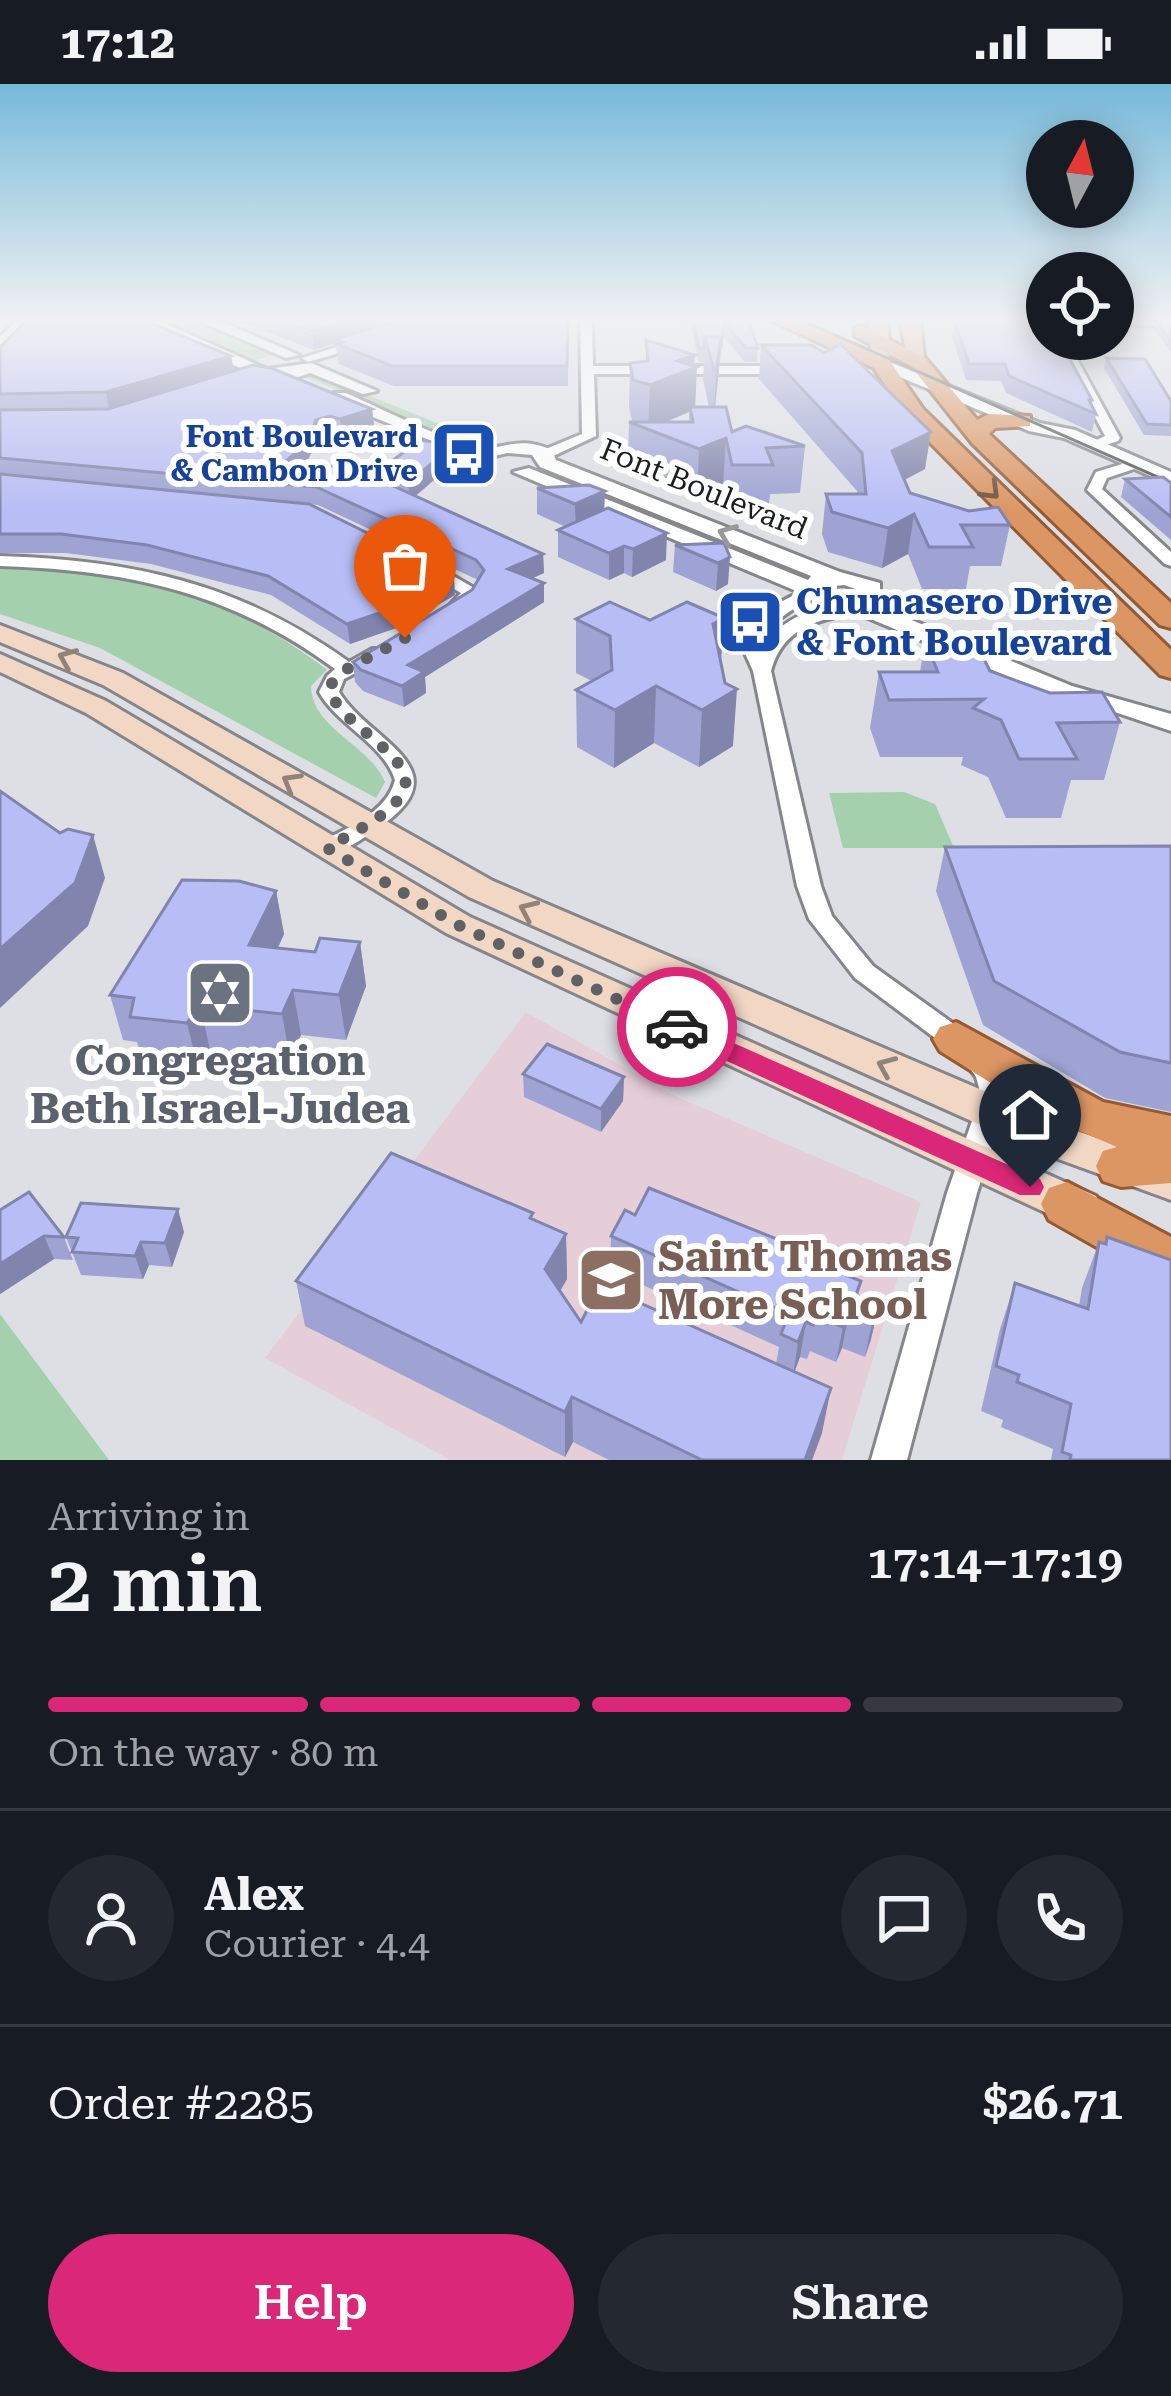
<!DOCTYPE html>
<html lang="en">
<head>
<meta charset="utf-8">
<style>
	:root { --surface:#171b24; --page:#242831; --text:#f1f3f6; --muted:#9ea1a6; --line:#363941; --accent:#db2777 }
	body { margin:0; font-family:"Roboto Serif",serif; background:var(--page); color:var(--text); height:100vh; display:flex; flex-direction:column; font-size:45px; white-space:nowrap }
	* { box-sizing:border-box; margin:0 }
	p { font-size:39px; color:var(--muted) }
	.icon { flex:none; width:66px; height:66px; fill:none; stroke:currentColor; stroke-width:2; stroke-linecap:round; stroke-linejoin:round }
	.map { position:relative; height:1376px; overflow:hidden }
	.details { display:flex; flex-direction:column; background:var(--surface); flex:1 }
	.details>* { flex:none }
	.needle { width:78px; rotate:7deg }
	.controls { position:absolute; left:1026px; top:36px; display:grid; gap:24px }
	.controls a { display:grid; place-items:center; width:108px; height:108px; border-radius:50%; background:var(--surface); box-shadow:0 6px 30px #0003; font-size:60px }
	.pin { position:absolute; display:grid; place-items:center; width:102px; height:102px; color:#fff; margin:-123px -51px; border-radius:50% 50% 50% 0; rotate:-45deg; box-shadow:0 0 12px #0007 }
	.pin .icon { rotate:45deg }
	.courier { position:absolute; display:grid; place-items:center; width:120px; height:120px; margin:-60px; border:9px solid #db2777; border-radius:50%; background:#fff; color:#222; box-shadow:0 3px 15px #0007 }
	.overview em { font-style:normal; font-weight:600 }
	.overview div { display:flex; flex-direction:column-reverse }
	.overview { display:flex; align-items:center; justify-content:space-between; height:204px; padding:0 48px }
	h1 { font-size:78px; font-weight:600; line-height:90px }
	.bar { display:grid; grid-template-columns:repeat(4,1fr); gap:18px 12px; align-content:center; height:144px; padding:0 48px }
	.bar i { height:15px; border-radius:9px; background:var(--line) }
	.bar .active { background:var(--accent) }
	.bar p { grid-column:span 4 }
	.line { display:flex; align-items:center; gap:30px; padding:0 48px; border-top:3px solid var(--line) }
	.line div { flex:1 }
	.round { display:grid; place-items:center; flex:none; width:126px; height:126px; border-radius:63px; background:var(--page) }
	.button { display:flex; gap:24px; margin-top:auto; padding:24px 48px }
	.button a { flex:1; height:138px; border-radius:72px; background:var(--accent); color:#fff; font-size:48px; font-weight:600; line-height:138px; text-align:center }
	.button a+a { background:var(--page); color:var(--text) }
	.status { display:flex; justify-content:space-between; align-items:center; height:84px; padding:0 60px; background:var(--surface); direction:ltr }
	.status svg { height:33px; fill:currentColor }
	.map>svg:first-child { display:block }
	.education { fill:#e6ced8 }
	.green { fill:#a4d0ae }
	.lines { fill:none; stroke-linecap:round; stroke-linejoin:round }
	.minor-casing { stroke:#85868b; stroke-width:6 }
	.tertiary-casing { stroke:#85868b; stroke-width:6 }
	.secondary-casing { stroke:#85868b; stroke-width:6 }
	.primary-casing { stroke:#945a33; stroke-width:6 }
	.trunk-casing { stroke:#945a33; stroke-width:6 }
	.minor { fill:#fff; fill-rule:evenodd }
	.tertiary { fill:#fff; fill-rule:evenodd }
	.secondary { fill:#f2d7c5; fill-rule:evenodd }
	.primary { fill:#e5b08b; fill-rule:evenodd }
	.trunk { fill:#dc9664; fill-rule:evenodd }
	.tram { stroke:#515255; stroke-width:3 }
	.wall { fill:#9ea3d4; fill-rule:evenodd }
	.shaded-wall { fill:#8184ac }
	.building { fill:#b8bdf6; stroke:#8184ac; stroke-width:3 }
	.oneway { stroke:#72533e }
	.oneway2 { stroke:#99999a }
	.oneway3 { stroke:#92837a }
	.route { fill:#db2777 }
	.done { stroke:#606164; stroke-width:12; stroke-dasharray:0 21.6 }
	.labels { text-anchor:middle; stroke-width:12; stroke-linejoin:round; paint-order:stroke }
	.far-transit-label { font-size:30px; font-weight:bold; fill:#164399; stroke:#fff; text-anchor:end }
	.far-street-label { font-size:30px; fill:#1c1d1f; stroke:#fff }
	.transit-label { font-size:36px; font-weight:bold; fill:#164399; stroke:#fff; text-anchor:start }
	.near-worship-label { font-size:42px; font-weight:bold; fill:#5b616d; stroke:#fff }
	.near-education-label { font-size:42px; font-weight:bold; fill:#785e54; stroke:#fff; text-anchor:start }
</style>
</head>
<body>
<div class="status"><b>17:12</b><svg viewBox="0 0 49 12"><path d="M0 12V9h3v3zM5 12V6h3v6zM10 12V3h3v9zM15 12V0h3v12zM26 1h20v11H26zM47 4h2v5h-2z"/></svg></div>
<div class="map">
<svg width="1171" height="1376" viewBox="0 0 1171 1376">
	<rect width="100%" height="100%" fill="#dedfe5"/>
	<!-- education -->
	<path class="education" d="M526,928L673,1011L921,1118L842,1376H450L265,1274Z"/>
	<!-- green -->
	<g class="green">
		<path d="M153,235H192L278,270L253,277Z"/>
		<path d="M315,290L492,361L482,365L305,293Z"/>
		<path d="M0,484C127,488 225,507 327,586L311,602C311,644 370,661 385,698L376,714L100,564L0,530Z"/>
		<path d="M904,708L935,720L954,764H843L829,709Z"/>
		<path d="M0,1230L109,1376H0Z"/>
	</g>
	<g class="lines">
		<!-- minor casing -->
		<g class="minor-casing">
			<g id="minor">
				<path d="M18,235H30L0,264V253Z"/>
				<path d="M580,235H592L593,282H788L794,286L788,290H594L596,352L551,373H541V367L582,350Z"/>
				<path d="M1113,235L1171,236V242L1113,240Z"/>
				<path d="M1054,255H1066L1120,354L1118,357L1093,365L1086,361L1105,352Z"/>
				<path d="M359,256L363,258V262L308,278L302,274Z"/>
				<path d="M1135,376L1140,377V383L1107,394L1102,405L1171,468V482L1165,480L1087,406L1096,388Z"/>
				<path d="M0,472C132,476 240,499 349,578L372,565H386L388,569L386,573L344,595L339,608C368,657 466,685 378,744C362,755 339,773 319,769L316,764L319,759C346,744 387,729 395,696C383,659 338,642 319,608L327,592L335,585C230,508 128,486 0,482Z"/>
				<path d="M431,479L481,508L463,527H451L448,523L461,509L425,488L423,484Z"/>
				<path d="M811,505L817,506V514C797,520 769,540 758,558L761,565C781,534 813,523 848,520L857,525L854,529C816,536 782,545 771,587L821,802L832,832L873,882L983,961L1003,990L1009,1011L977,1109L907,1376H871L947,1109L981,1011L976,993L963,975L855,894L809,835L797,802L753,587L740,558C753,533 785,512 811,505Z"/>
			</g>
		</g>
		<!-- tertiary casing -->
		<g class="tertiary-casing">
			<g id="tertiary">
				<path d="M135,235H155L267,285L311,279L377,307L363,310L310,289L292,295L259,293Z"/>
				<path d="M194,235H215L299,271L286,274Z"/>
				<path d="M882,275L1040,339L1075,346L1171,388V401L1064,354L1029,347L876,283V277Z"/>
				<path d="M334,309H346C383,325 441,356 479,363C503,368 515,350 552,366L556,376L840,488L880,499V523L1072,602L1171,630V647L1091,620L1057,613L854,528L830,529L801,509L513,388L529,384L808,496L811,492L540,383L532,371L507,369L478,376L334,317ZM844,501L861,507V513L841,517L823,508L826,503Z"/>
			</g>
		</g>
		<!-- secondary casing -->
		<g class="secondary-casing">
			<g id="secondary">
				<path d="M0,541L123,589L493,797L1080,1048L1171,1080V1116L1050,1072L469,813L103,601L0,558Z"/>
				<path d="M0,570L106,617L470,833L1096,1112L1103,1125L1096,1138L1081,1144L1066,1138L446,849L86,629L0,588Z"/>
			</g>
		</g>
		<!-- primary casing -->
		<g class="primary-casing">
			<g id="primary">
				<path d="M868,235H888L889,284L872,280Z"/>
				<path d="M900,235H920L925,282L908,278Z"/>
			</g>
		</g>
		<!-- trunk casing -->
		<g class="trunk-casing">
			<g id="trunk">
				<path d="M768,235H794L889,276L923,325L1171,566V594L1160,591L907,335L874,284Z"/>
				<path d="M862,242L925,274L977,336L989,330L1030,332V342L995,344L989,350L1171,519V544L1160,541L972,359L911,282L855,252V244Z"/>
				<path d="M956,938L1103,1018L1171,1032V1099L1121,1103L1103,1097L1096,1082L1103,1067L1117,1063L1042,1031L940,967L933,955L940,943Z"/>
				<path d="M1067,1098L1171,1153V1205L1049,1136L1041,1120L1049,1104Z"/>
			</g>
		</g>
		<!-- minor -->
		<use href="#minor" class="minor"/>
		<!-- tertiary -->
		<use href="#tertiary" class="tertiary"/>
		<!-- secondary -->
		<use href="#secondary" class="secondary"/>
		<!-- primary -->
		<use href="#primary" class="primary"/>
		<!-- trunk -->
		<use href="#trunk" class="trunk"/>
		<!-- tram -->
		<path class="tram" d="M799,235L1171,399"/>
	</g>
	<!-- wall -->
	<g class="wall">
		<path d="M234,235H568V302H394L339,280L335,259L314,266Z"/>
		<path d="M673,235H743L758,264L757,278H745L723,252L715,323L732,348L805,362L800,409L770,410L768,429H729L723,401L697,413L628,384L629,338H632L629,322L630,279L646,277V256L695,282V323H709L703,295L704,278H699L691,244ZM689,328V338H665Z"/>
		<path d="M975,235H1035L1092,316L1091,321L1096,330L1092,348L1006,309L1001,297L966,296L952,252L954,236L975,237Z"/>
		<path d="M1171,237V268L1154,246L1156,238Z"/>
		<path d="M761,261L925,385L904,396L910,409L1010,441L1001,482H970L966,505H922L908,470L882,484L828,468L822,450L826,410H857V407L759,295Z"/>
		<path d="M0,263L233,287L372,325L374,342L342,352L332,348L318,353L308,376L303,380L372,392L455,378L416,412L543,470L544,489L532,494L544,518L425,593L426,609L404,623L363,607L355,598L353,578L472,506L478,496L318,421L187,408L455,511L399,543L350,560L271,511L151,480L66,469H0Z"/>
		<path d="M1106,274L1171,317V352L1144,351L1104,284Z"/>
		<path d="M1125,395L1171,399V456L1121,413Z"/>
		<path d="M537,404L604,425L666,476L632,493L624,489L609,496L558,473V446L566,443L537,430Z"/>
		<path d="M724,459L728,500L716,507L673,488L675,461Z"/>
		<path d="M724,534L721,577L733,662L699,683L654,659L614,684L577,663L576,606L592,597L576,589V535L650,536Z"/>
		<path d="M925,557L990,587L1120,638L1104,696H1071L1061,734H1006L988,693L961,681L963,673H880L870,644L879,588H920Z"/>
		<path d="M1171,762V1028L1105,1014L983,941L936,807L945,763Z"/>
		<path d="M276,807L284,850L278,864L315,868L360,858L366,902L346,956L301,951L290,975L210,966L198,984L143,979L137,958L123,956L110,911Z"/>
		<path d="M523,990L624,993L623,1017L601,1048L524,1013Z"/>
		<path d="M0,1126L64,1153L73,1176L54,1175L0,1210Z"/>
		<path d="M635,1131L845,1191L861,1197L858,1212L879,1220L871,1255L865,1273L842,1264L836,1278L810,1267L807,1275L800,1273L794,1288L822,1349L812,1376H609L573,1358L565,1373L305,1242L296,1197L533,1135L566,1150L567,1195L560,1207L581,1238L620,1217L776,1280L779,1263L610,1186L611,1152Z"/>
		<path d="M184,1148L172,1183L149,1181L143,1195L81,1191L66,1153Z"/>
		<path d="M1107,1153L1171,1376H1051L1053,1365L1001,1343L1003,1336L981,1327L1000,1245L1015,1199L1079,1222L1082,1204L1099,1158L1105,1160Z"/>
	</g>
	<!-- shaded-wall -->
	<g class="shaded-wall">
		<path d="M351,235H412L335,255V259L314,266L312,247Z"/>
		<path d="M721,253L718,295L714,331L716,287Z"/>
		<path d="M695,271L694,284L697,283L695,326L690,323L689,328L648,345L650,301L678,277Z"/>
		<path d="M231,272L234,287L109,325L106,308Z"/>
		<path d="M372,325L374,342L342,352L340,335Z"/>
		<path d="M330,332L332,348L318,353L308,376L287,396L285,378L316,336Z"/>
		<path d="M931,348L925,385L887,405L892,367Z"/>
		<path d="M726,354L723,401L697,413L699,365Z"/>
		<path d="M454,361L455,378L410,416L408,399Z"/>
		<path d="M605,407L604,433L576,447L575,420Z"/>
		<path d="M914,430L908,470L882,484L888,444Z"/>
		<path d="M667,449L666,476L632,493L633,465Z"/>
		<path d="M624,462V489L609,496V469Z"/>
		<path d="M543,470L544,489L509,505L508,485Z"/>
		<path d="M730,473L728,500L716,507L718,479Z"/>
		<path d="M454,492L455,511L399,543L350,560L347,540Z"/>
		<path d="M544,499V518L425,593L426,609L404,623L402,602L408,581Z"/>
		<path d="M724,534L720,588L713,540Z"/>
		<path d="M656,602L654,659L614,684L615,626Z"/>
		<path d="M737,605L733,662L699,683L702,626Z"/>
		<path d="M93,751L105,794L88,842L0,924V865Z"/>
		<path d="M276,807L284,850L258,906L249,861Z"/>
		<path d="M360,858L366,902L346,956L339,911Z"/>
		<path d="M293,906L301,951L290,975L282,930Z"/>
		<path d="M200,921L210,966L198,984L187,939Z"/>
		<path d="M624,993L623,1017L601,1048V1025Z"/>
		<path d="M178,1125L184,1148L172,1183L165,1159Z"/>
		<path d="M566,1150L567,1195L546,1231L545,1185Z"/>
		<path d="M44,1152L54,1175L0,1210V1180Z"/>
		<path d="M141,1158L149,1181L143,1195L135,1172Z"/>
		<path d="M879,1220L871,1255L865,1273L872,1239Z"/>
		<path d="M849,1229L842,1264L836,1278L843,1243Z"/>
		<path d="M806,1238L800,1273L793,1292L798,1258Z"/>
		<path d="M831,1304L822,1349L812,1376H805Z"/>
		<path d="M572,1313L573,1358L565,1373V1328Z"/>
	</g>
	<!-- building -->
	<g class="building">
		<path d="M28,235H141L231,272L106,308L0,310V263Z"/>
		<path d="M279,235H351L312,247Z"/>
		<path d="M404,235H568L567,282H392L337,260L343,258L335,255Z"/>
		<path d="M693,235H743L749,238L758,264H746L724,238L721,264V253H705L704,264H699Z"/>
		<path d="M982,235H1035L1038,241H1047V255H1059L1092,316H1089L1096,330L1009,292L1005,280H969L954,236L983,237Z"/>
		<path d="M1171,237V257L1156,238Z"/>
		<path d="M705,253H721L716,287H714Z"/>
		<path d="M646,256L695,271L678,277L697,283L650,301L633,296L630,279L648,277Z"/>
		<path d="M840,260L931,348L892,367L910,409L969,427L998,423L1010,441H961L973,463H929L914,430L888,444L832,428L826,410H866L862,369L761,261H812L824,269Z"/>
		<path d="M1106,274L1145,275L1171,317V341L1147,340Z"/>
		<path d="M253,281L271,284L372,325L340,335L330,332L316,336L306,359L285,378L358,385L372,392L420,356L454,361L408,399L389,400L543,470L508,485L544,499L408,581L424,588L402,602L361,586L353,578L472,506L484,486L476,476L316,403L0,374V326L108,325Z"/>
		<path d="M690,323H726L732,348L746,342L805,362L766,364L773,381H732L726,354L699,365L629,338H693Z"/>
		<path d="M0,390L309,420L454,492L397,523L347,540L268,492L147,461L61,450H0Z"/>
		<path d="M1163,393L1171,399V433L1125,395Z"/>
		<path d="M589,401L605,407L575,420L537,404Z"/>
		<path d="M608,424L667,449L633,465L624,462L609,469L558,446Z"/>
		<path d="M724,459L730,473L718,479L675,461Z"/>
		<path d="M610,518L650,536L687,518L724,534L713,540L725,599L737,605L702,626L656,602L615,626L576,606L612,586L610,552L576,535Z"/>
		<path d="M925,557H975L990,587L1050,609L1102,608L1120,638L1057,639L1077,675H1019L1001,636L973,624L984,615L889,616L879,588H938Z"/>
		<path d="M0,707L60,749L68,745L93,751L75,799L0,865Z"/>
		<path d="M1171,762V979L1120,968L994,897L945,763Z"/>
		<path d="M182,796L239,797L276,807L249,861L315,868L320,854L360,858L339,911L293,906L282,930L200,921L187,939L130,933L134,914L110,911Z"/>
		<path d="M547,960L624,993L601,1025L523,990Z"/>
		<path d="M391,1069L533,1129L530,1134L566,1150L545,1185L581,1238L597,1207L620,1217L622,1211L831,1304L805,1376H702L572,1313L565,1328L296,1197Z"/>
		<path d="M649,1104L827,1175L829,1169L848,1177L843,1190L861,1197L856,1211L879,1220L872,1239L849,1229L843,1243L816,1232L813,1241L806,1238L798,1258L781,1250L789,1230L611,1152L625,1126L635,1131Z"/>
		<path d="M29,1108L64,1153L44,1152L0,1180V1126Z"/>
		<path d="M81,1119L178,1125L165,1159L141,1158L135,1172L72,1168L78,1154L66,1153Z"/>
		<path d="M1107,1153L1171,1176V1376H1070L1071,1371L1062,1368L1071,1320L1017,1298L1019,1291L996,1282L1015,1199L1088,1225L1099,1158L1106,1160Z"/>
	</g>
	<!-- one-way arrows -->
	<defs><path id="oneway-chevron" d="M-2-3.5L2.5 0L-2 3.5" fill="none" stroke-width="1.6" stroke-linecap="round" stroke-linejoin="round" transform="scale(3)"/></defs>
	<use class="oneway" href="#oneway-chevron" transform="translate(991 407) rotate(45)"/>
	<use class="oneway2" href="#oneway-chevron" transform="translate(727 450) rotate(-158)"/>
	<g class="oneway3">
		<use href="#oneway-chevron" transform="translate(67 574) rotate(-157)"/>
		<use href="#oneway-chevron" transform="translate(291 698) rotate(-150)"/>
		<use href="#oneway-chevron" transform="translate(528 826) rotate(-156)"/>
		<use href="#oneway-chevron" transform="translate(886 982) rotate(-157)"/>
	</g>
	<!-- sky -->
	<linearGradient id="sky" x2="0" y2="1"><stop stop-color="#77b9d9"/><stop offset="0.55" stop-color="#f0f1f3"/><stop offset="1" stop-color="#f0f1f3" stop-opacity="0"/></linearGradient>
	<rect width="1171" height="428" fill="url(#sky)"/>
	<!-- route -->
	<path class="route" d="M677,934L1040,1095L1044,1103L1040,1111H1020L668,950L665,943L668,937Z"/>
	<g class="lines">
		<!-- done -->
		<path class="done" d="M405,554L347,585L330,601C329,641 436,676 397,717C379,737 350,750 327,764L458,841L677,943"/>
	</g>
	<!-- icons -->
	<defs>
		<g id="bus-square" transform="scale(3.45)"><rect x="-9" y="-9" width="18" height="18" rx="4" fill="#1a4fb4" stroke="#fff"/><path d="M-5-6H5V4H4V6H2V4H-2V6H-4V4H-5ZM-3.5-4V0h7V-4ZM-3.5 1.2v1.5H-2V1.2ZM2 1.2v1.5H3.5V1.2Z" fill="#fff"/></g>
		<g id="synagogue-square" transform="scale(3.45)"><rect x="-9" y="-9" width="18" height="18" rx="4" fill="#6b7280" stroke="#fff"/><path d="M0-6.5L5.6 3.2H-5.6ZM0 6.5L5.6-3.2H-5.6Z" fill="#fff"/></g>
		<g id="school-square" transform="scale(3.45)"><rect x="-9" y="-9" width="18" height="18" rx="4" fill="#8d6e63" stroke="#fff"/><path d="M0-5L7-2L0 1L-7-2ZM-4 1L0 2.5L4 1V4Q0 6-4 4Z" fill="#fff"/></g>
	</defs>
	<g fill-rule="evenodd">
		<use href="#bus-square" x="464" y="370"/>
		<use href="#bus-square" x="750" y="538"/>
		<use href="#synagogue-square" x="220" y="909"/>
		<use href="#school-square" x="611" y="1196"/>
	</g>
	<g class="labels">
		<!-- far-transit labels -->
		<g class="far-transit-label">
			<text x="418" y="363">Font Boulevard<tspan x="418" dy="34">&amp; Cambon Drive</tspan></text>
		</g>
		<!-- far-street labels -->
		<g class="far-street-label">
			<text transform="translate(704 405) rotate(22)" y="10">Font Boulevard</text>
		</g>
		<!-- transit labels -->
		<g class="transit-label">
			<text x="796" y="530">Chumasero Drive<tspan x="796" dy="41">&amp; Font Boulevard</tspan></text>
		</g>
		<!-- near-worship labels -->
		<g class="near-worship-label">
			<text x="220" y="991">Congregation<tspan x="220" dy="48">Beth Israel-Judea</tspan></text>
		</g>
		<!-- near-education labels -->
		<g class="near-education-label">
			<text x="658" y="1187">Saint Thomas<tspan x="658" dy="48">More School</tspan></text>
		</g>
	</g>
</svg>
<div class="controls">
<a><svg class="needle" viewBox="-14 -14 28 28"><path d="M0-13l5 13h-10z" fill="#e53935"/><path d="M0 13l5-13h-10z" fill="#9ea1a6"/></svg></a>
<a><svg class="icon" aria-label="locate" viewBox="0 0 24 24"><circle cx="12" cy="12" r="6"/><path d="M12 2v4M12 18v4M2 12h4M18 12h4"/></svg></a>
</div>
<div class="pin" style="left:405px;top:554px;background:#ea580c"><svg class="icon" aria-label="bag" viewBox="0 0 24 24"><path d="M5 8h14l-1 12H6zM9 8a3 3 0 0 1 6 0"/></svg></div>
<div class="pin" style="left:1030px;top:1103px;background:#1f2937"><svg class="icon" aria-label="home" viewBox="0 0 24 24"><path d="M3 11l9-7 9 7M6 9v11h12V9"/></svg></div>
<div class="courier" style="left:677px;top:943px"><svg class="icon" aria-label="car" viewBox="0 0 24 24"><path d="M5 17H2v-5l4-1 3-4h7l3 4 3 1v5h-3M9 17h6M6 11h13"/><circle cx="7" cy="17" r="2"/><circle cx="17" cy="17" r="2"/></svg></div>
</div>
<section class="details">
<div class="overview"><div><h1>2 min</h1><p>Arriving in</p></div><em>17:14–17:19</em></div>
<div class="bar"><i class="active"></i><i class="active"></i><i class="active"></i><i></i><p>On the way · 80 m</p></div>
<div class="line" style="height:216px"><a class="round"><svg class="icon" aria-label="person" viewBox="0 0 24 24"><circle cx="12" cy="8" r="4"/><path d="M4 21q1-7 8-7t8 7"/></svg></a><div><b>Alex</b><p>Courier · 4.4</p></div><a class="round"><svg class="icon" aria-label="chat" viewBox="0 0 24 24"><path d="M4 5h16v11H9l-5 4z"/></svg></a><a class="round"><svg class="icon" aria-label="phone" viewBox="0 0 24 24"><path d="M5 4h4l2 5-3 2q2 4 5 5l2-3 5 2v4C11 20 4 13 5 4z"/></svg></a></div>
<div class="line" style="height:156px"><div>Order #2285</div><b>$26.71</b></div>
<div class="button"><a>Help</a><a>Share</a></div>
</section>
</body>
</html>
